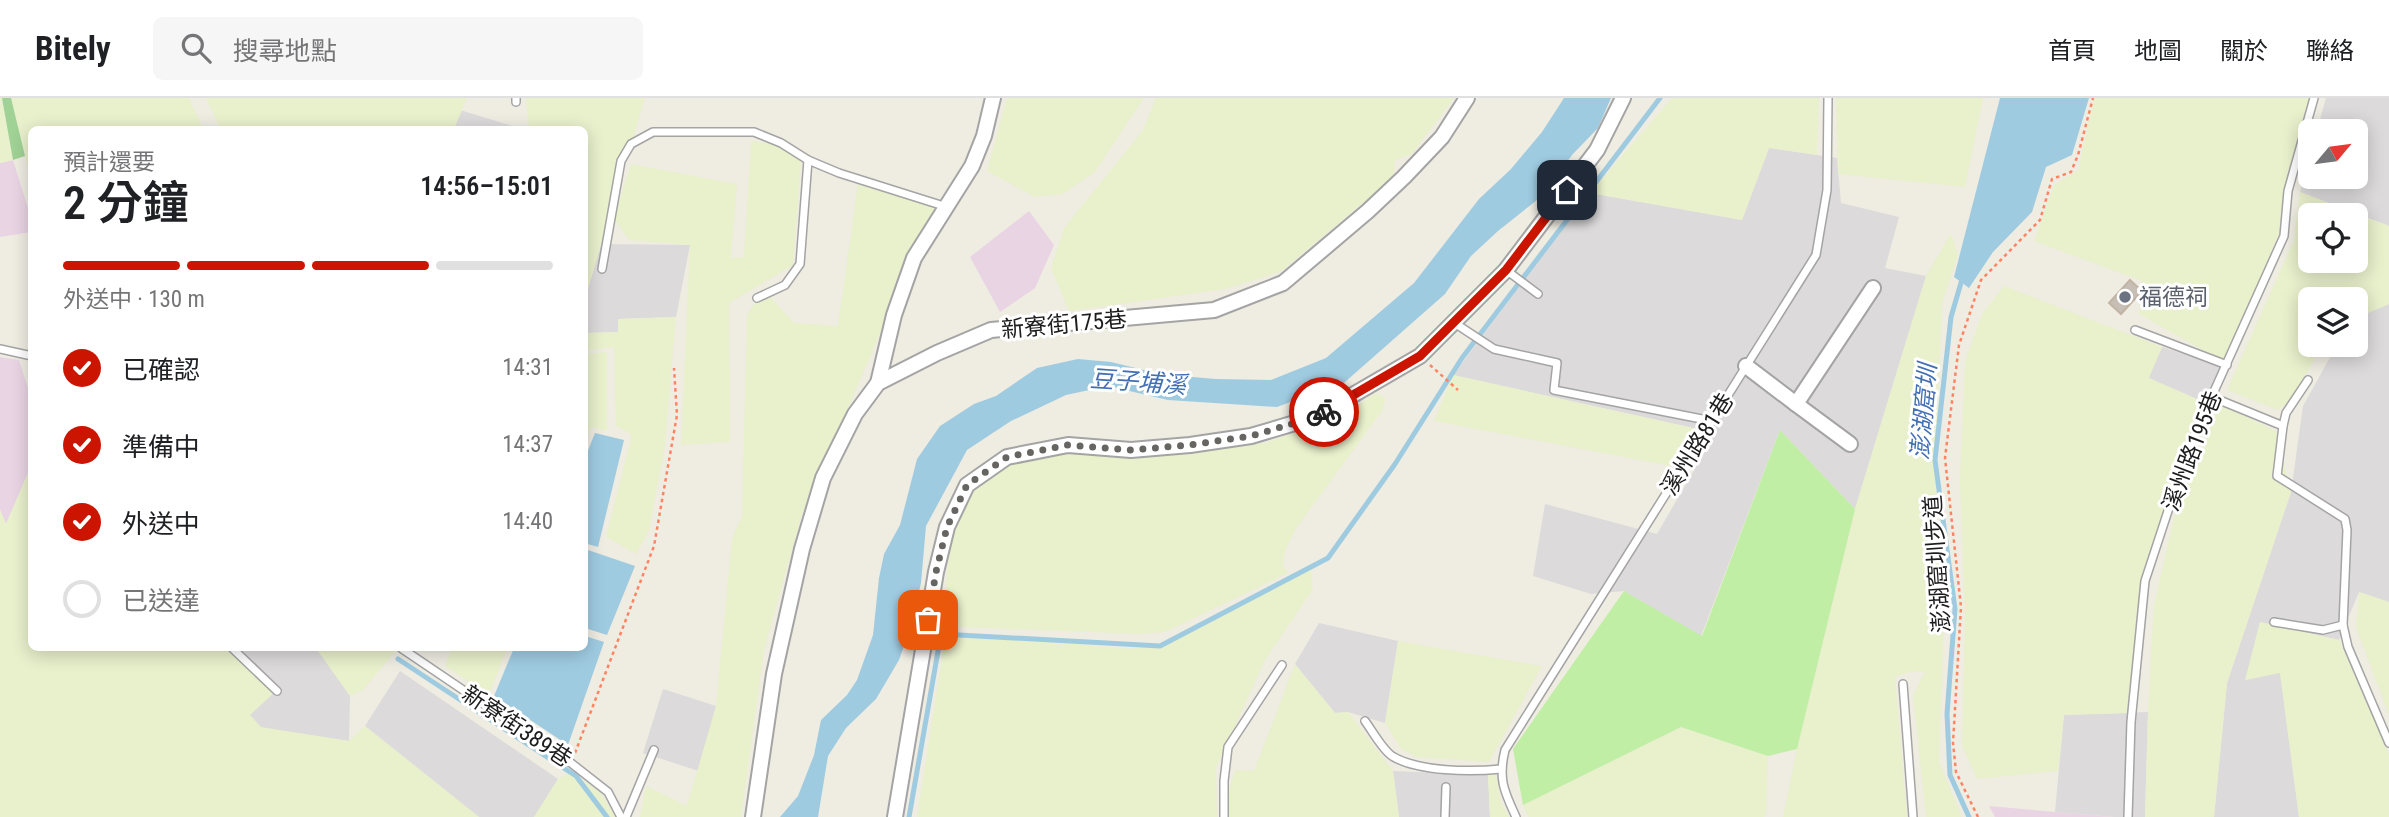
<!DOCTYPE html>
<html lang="zh-TW">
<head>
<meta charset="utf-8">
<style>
	:root { --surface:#fff; --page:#f6f6f6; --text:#202124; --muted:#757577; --line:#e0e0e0; --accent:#cb1500 }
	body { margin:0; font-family:"Roboto Condensed","Noto Sans TC",sans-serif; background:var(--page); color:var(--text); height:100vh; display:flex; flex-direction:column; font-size:26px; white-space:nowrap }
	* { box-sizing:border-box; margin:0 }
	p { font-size:23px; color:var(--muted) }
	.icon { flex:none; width:38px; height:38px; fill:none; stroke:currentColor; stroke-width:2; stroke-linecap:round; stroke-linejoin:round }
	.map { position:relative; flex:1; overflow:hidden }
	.panel { position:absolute; left:28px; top:28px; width:560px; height:525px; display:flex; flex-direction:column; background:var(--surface); border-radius:10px; box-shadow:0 4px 18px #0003 }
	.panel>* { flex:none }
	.needle { width:46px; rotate:61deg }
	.controls { position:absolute; left:2298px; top:21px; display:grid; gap:14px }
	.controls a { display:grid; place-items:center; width:70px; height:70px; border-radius:10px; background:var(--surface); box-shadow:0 4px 18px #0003; font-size:35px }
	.pin { position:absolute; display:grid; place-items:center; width:60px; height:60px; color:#fff; margin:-30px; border-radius:14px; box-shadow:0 4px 10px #0006 }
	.courier { position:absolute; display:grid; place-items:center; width:70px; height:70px; margin:-35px; border:5px solid #cb1500; border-radius:50%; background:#fff; color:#222; box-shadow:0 2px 9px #0007 }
	.headline em { font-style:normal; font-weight:600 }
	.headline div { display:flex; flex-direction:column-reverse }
	.headline { display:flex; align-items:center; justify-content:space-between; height:119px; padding:0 35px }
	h1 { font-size:46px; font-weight:600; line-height:52px }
	.bar { display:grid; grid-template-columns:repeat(4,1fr); gap:10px 7px; align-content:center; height:84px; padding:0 35px }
	.bar i { height:9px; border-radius:5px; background:var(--line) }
	.bar .active { background:var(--accent) }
	.bar p { grid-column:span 4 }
	ol { padding:0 35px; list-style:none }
	li { display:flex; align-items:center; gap:21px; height:77px }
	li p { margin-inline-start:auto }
	li .icon { padding:7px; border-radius:50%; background:var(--accent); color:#fff; stroke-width:4 }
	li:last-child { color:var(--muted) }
	li i { width:38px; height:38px; border:4px solid var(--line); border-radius:50% }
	header { display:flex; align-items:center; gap:42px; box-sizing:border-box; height:98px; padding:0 35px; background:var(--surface); border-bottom:2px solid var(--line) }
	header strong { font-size:33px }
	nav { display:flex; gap:38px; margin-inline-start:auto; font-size:24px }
	.search { width:490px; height:63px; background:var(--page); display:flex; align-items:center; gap:18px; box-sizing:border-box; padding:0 24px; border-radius:10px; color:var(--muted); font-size:26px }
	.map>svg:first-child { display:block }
	.residential { fill:#dcdada }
	.industrial { fill:#e9d4e3 }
	.farmland { fill:#e9f0cc; fill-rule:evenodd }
	.grass { fill:#c0eea4 }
	.forest { fill:#9fd294 }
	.water { fill:#9fcbe1 }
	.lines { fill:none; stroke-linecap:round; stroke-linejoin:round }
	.stream { stroke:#9fcbe1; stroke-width:5 }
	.building { fill:#c7bfb5; stroke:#c2b4a4; stroke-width:2 }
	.service-casing { stroke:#a4a4a4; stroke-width:10 }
	.minor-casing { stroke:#a4a4a4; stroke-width:18 }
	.path { stroke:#ff8464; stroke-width:2.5; stroke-dasharray:3.5 3.5; stroke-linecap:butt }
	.service { stroke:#fff; stroke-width:7 }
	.minor { stroke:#fff; stroke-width:14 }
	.done { stroke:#666562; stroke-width:7; stroke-dasharray:0 12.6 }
	.route { stroke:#cb1500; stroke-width:9 }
	.worship-dot { fill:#6b7280; stroke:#fff; stroke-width:2.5 }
	.labels { text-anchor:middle; stroke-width:6; stroke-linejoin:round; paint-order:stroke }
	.worship-label { font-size:23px; fill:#5b616d; stroke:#fff; text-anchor:start }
	.street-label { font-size:23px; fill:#1d1d1d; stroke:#fff }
	.water-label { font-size:24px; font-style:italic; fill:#436fb4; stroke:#fff }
</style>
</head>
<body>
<header>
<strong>Bitely</strong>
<div class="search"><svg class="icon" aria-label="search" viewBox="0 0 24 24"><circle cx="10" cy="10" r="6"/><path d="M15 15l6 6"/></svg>搜尋地點</div>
<nav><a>首頁</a><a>地圖</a><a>關於</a><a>聯絡</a></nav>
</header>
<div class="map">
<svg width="2389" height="719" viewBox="0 0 2389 719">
	<rect width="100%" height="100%" fill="#efece2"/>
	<!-- residential -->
	<g class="residential">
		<path d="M2326,0H2389V128L2300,94L2310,57V79H2356V33H2317Z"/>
		<path d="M460,12L522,31L454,32Z"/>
		<path d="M1769,50L1837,60L1841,105L1899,119L1885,170L1926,178L1855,411L1780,332L1701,538L1624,493L1591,496L1533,478L1545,406L1657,436L1714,338L1698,331L1453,277L1590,95L1742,122Z"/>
		<path d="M601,146L690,147L676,219L618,221L619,234L585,235V201Z"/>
		<path d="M2389,206V504L2359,494L2339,542L2260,524L2246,582L2280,574L2299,719H2214L2227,585L2291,394L2303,308L2337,247H2356V220Z"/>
		<path d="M2162,249L2222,268L2206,305L2148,280Z"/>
		<path d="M1319,525L1398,543L1385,625L1348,614L1335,615L1295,566Z"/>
		<path d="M239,550H316L350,598L349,643L261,630L249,618Z"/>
		<path d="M400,573L558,681L534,719H479L365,628Z"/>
		<path d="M663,591L716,608L699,673L643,655Z"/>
		<path d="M2148,614L2145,719H2114L2055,714L2064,617Z"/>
		<path d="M1393,673L1488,677L1490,719H1399Z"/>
	</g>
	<!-- industrial -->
	<g class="industrial">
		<path d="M13,62L31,120V134L0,139V65Z"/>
		<path d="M1029,113L1054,147L1035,190L1000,214L970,159Z"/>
		<path d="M0,259L19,262L32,303L31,368L6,426L0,412Z"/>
		<path d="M1989,708L2055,714L2114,719H1995Z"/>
	</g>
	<!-- farmland -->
	<g class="farmland">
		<path d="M0,0H2L13,62L0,65Z"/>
		<path d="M11,0H189L203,31L32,32L31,83Z"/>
		<path d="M206,0H467L454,31L221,32Z"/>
		<path d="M526,0H645L585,201L584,32L529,31Z"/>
		<path d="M1007,0H1144L1095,74L1063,96L1035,99L987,73Z"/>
		<path d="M1156,0H1454L1412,56L1395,62L1394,79L1280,174L1225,191L1069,213L1051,170L1064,130L1143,32Z"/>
		<path d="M1672,0H1819L1817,57L1769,50L1742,122L1590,95Z"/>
		<path d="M1836,0H1983L1965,89L1838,76Z"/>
		<path d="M2094,0H2309L2283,100L2282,129L2224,264L2139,216L2142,183L2034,143L2054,87L2078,72Z"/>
		<path d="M751,43L772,46L793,55L801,64L793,167L729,205L730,344L681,347L690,147L629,142L614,120L631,66L737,86L731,160L744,159Z"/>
		<path d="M858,85L935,109L802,416L764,552L741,719H640L646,688L687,708L716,608L732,441L742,418L747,217L764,192L794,225L838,228Z"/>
		<path d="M2300,94L2389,128V206L2356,220V201H2310V247H2323L2290,303L2278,312L2227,292L2294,142ZM2310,117H2356V163H2310Z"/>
		<path d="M1951,135L1958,157L1942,206L1935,372L1944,522L1939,664L1962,719H1926L1913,597L1925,574L1913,573L1895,579L1907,719H1783L1797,651L1855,411L1926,178Z"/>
		<path d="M2004,188L2162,249L2149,280L2206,305L2165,408L2141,499L2133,615L2064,617L2058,673L1977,681L1962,647L1965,521L1960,382L1965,264L1982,216Z"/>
		<path d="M676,219L665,347L649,433L636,456L606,439L632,337L616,328L614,249L585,253V235L618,234V221Z"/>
		<path d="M607,254V333L591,329L585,346V256Z"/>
		<path d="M1453,277L1698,331L1676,369L1434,323Z"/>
		<path d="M1375,295L1386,300L1382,313L1295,432L1285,453L1283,468L1288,475L1165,534L1138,536L941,528L951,439L963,406L982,385L1006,369L1031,359L1067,353L1137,358L1265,345L1345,317Z"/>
		<path d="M2220,306L2276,333L2291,394L2227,585L2214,719H2145L2148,614L2154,507L2174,419Z"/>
		<path d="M31,368L32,550H239L276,593L250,617L261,629L349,643L365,628L479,719H0V412L6,426Z"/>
		<path d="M1311,471L1313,491L1264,564L1216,670L1217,719H917L946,535L1131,551L1169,544Z"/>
		<path d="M2359,494L2389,504V617L2356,529Z"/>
		<path d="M2260,524L2339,542L2389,656V719H2299L2280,575L2245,582Z"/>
		<path d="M1398,543L1542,568L1489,664L1417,659L1401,651L1385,625Z"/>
		<path d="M316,550H398L363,592L350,598Z"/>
		<path d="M452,550H507L489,597L445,568Z"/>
		<path d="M1295,566L1335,615L1348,614L1393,673L1399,719H1226V701L1235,672L1254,673Z"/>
		<path d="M1681,629L1768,658L1766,714L1764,719H1529L1523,707Z"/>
		<path d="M571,674L599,693L616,719H534L558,681Z"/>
		<path d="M1488,677H1496L1501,705L1509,719H1490Z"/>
	</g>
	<!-- grass -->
	<path class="grass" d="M1780,332L1855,411L1797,651L1768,658L1681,629L1523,707L1513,651L1624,493L1702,538Z"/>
	<!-- forest -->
	<path class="forest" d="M2,0H11L25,58L13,62Z"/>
	<!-- water -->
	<g class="water">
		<path d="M1564,0H1611L1598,30L1572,57L1542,98L1498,133L1471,158L1445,196L1345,284L1277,309L1168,302L1108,288L1066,297L1011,323L967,352L926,428L921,485L910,531L899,562L876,601L846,630L828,658L818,719H780L798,698L814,657L821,622L847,597L857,582L873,537L879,480L884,456L900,427L917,361L940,328L974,306L996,298L1037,270L1078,261L1111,264L1160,276L1215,281L1271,282L1326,260L1414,185L1479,101L1511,71L1542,34Z"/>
		<path d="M2000,0H2089L2072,57L2046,69L2032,114L1993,154L1969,190L1954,179Z"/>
		<path d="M595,335L624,342L598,449L584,445L585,360Z"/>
		<path d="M585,451L635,468L607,537L585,530Z"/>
		<path d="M585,538L604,544L568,647L494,598L514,550H584Z"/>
	</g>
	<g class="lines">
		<!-- stream -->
		<g class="stream">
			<path d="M1963,178L1951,219L1935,362L1955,511L1947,616L1950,677L1969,719"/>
			<path d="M398,561L576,678L607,719"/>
			<path d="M909,719L941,536L1160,548L1328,460L1395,366L1462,260L1660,0"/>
		</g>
	</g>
	<!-- building -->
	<path class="building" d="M2130,182L2142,193L2121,216L2109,205Z"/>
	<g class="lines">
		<!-- service casing -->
		<g class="service-casing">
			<g id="service">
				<path d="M516,4V0"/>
				<path d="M602,171L621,63L631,46L653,34H754L781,45L808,62L839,75L947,109"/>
				<path d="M1506,172L1538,196"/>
				<path d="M757,200L785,187L800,166L808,62"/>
				<path d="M1453,224L1494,251L1557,265L1554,292L1712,323"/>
				<path d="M2135,232L2227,267"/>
				<path d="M0,251L32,258"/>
				<path d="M2212,299L2283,328L2277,378L2345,421L2347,432L2343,527L2348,549L2389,645"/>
				<path d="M2283,328L2286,315L2308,282"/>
				<path d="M2274,524L2323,532L2343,527"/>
				<path d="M232,550L277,593"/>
				<path d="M401,550L571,665L608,694L621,719"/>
				<path d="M1903,586L1913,719"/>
				<path d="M1365,623C1373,634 1382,651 1392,658C1418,674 1472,674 1501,671"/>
				<path d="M626,719L654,652"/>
				<path d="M1224,719V683L1228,649L1282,567"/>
				<path d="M1445,719L1446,689"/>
				<path d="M1516,719C1504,693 1498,681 1505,652L1816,157L1827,92L1828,0"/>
				<path d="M2128,719L2131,624L2145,483L2189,349L2284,138L2288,93L2314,0"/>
			</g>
		</g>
		<!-- minor casing -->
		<g class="minor-casing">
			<g id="minor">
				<path d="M1746,268L1796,306L1873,190"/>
				<path d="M878,285L894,217L914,160L972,68L984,38L993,0"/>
				<path d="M1796,306L1850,346"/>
				<path d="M753,719L774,576L802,451L823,380L855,316L878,285L937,255L991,232L1214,212L1283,185L1368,113L1404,79L1442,39L1467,0"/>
				<path d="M895,719L936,474L947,429L967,387L1007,359L1068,347L1131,352L1190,347L1251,338L1315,319L1420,258L1506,172L1597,52L1623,0"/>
			</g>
		</g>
		<!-- path -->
		<g class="path">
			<path d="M1430,267L1458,292"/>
			<path d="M938,547L951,549"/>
			<path d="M575,655L654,448L677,317L674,270"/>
			<path d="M1978,719L1956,674L1953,645L1961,509L1945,360L1959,247L1981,182L2040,122L2052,81L2071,74L2078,57L2093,0"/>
		</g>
		<!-- service -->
		<use href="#service" class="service"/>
		<!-- minor -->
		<use href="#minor" class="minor"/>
	</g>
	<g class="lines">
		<!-- done -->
		<path class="done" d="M928,522L936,474L947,429L967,387L1007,359L1068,347L1131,352L1190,347L1251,338L1315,319L1324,314"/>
		<!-- route -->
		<path class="route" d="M1324,314L1420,258L1506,172L1567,92"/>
	</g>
	<!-- markers -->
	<circle class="worship-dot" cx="2125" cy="199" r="7"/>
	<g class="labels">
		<!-- worship labels -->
		<g class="worship-label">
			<text x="2139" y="207">福德祠</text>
		</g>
		<!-- street labels -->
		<g class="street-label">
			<text transform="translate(1064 226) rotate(-5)" y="8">新寮街175巷</text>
			<text transform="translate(1697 346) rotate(-58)" y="8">溪州路81巷</text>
			<text transform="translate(2192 353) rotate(-69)" y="8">溪州路195巷</text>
			<text transform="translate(1937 466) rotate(-94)" y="8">澎湖窟圳步道</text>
			<text transform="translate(517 628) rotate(34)" y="8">新寮街389巷</text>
		</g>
		<!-- water labels -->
		<g class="water-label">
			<text transform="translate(1138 284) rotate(4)" y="8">豆子埔溪</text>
			<text transform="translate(1924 314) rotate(-85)" y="8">澎湖窟圳</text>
		</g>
	</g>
</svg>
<div class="controls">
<a><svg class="needle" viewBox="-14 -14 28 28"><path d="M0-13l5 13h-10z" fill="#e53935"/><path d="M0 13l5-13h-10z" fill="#757577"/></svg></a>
<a><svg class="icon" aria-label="locate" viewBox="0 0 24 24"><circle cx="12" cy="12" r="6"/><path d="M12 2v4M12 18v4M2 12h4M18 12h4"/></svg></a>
<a><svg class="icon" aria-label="layers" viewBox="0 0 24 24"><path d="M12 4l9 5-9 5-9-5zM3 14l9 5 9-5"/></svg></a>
</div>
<div class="pin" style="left:928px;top:522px;background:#ea580c"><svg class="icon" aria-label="bag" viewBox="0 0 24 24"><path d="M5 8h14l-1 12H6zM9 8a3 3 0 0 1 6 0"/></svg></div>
<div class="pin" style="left:1567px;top:92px;background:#1f2937"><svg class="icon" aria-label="home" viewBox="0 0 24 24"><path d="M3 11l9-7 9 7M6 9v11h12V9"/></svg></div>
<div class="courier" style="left:1324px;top:314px"><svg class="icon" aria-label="bike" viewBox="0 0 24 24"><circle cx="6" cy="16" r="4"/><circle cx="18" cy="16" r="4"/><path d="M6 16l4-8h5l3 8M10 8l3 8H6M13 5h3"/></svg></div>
<section class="panel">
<div class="headline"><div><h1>2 分鐘</h1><p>預計還要</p></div><em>14:56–15:01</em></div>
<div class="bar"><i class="active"></i><i class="active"></i><i class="active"></i><i></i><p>外送中 · 130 m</p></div>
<ol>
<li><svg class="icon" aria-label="check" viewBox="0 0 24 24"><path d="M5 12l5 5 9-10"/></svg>已確認<p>14:31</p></li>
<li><svg class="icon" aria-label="check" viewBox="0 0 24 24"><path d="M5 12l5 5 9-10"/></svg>準備中<p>14:37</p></li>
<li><svg class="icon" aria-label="check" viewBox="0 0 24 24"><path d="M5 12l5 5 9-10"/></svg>外送中<p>14:40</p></li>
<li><i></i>已送達</li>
</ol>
</section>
</div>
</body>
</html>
